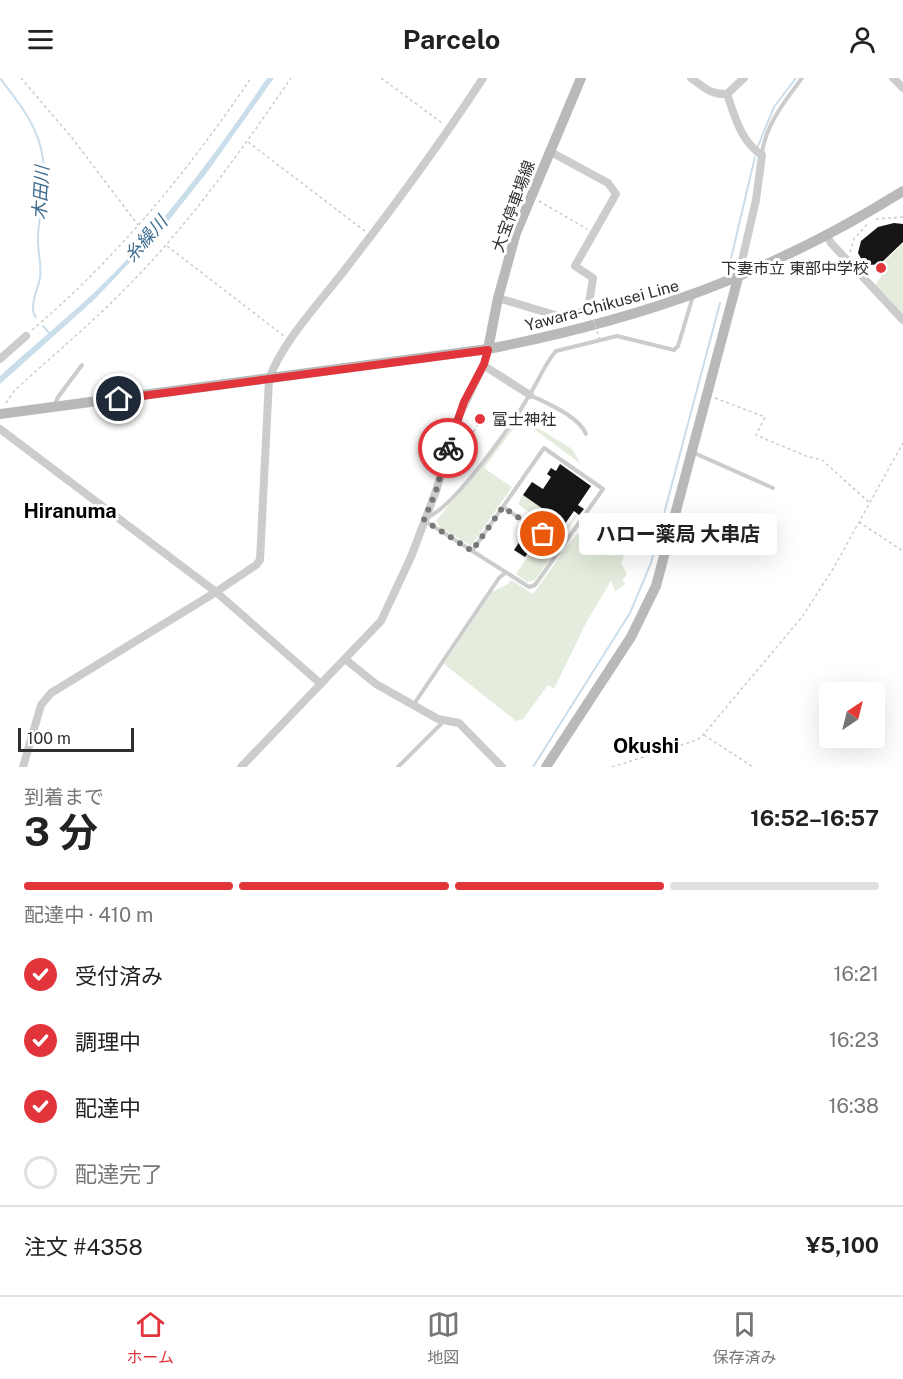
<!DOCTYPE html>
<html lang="ja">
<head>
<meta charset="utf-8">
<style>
	:root { --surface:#fff; --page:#f6f6f6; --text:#222; --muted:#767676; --line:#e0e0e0; --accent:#e2353b }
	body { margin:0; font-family:"Public Sans","Noto Sans JP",sans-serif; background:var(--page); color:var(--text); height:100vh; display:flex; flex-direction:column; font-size:22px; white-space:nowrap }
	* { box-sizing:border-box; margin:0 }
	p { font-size:20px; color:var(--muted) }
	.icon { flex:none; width:33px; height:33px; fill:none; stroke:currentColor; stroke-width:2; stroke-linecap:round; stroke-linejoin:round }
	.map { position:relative; height:689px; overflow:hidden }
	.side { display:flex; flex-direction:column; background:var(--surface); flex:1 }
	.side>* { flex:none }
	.needle { width:39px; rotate:35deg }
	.tools { position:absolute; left:819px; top:604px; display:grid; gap:12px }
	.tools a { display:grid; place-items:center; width:66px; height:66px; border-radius:6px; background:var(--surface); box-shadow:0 6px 24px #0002; font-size:30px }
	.scale { position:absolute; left:18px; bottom:15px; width:116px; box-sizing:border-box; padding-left:6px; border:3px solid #2f2f2f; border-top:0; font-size:16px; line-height:21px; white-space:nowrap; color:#2f2f2f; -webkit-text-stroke:4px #fff; paint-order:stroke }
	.pin { position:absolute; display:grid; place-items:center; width:51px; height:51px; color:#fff; margin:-26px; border:3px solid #fff; border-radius:50%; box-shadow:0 2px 6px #0007 }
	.courier { position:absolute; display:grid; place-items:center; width:60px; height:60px; margin:-30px; border:4px solid #e2353b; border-radius:50%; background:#fff; color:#222; box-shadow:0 2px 8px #0007 }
	.bubble { position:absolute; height:42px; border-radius:6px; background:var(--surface); box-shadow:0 6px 24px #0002; font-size:20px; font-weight:700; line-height:42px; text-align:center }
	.summary em { font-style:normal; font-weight:700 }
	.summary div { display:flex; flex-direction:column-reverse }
	.summary { display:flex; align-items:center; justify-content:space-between; height:102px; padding:0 24px }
	h1 { font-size:39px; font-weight:700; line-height:45px }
	.bar { display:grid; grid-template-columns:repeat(4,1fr); gap:9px 6px; align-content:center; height:72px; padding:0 24px }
	.bar i { height:8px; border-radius:4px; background:var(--line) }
	.bar .current { background:var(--accent) }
	.bar p { grid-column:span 4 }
	.line { display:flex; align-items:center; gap:15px; padding:0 24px; border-top:2px solid var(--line) }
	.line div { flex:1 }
	ol { padding:0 24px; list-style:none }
	li { display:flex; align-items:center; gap:18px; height:66px }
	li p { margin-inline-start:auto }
	li .icon { padding:6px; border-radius:50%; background:var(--accent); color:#fff; stroke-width:4 }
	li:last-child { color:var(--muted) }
	li i { width:33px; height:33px; border:3px solid var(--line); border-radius:50% }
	header { display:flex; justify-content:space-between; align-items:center; height:78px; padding:0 24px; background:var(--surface); font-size:27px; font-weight:700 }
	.tab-bar { display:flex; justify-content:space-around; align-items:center; height:84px; border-top:2px solid var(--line); background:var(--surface); font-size:16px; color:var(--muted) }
	.tab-bar a { display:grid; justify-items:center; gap:3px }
	.tab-bar .current { color:var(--accent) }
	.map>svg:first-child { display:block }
	.green { fill:#e4ecdd }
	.water { fill:#caddeb }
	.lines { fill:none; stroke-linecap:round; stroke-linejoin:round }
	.stream { stroke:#caddeb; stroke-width:2 }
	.building { fill:#161616 }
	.path { stroke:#ccc; stroke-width:1.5; stroke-dasharray:3 3; stroke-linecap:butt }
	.lane { stroke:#ccc; stroke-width:4 }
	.street { stroke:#ccc; stroke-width:8 }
	.secondary { stroke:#b9b9b9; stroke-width:10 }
	.path-bridge { stroke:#ccc; stroke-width:1.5; stroke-dasharray:3 3; stroke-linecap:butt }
	.done { stroke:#787878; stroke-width:6; stroke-dasharray:0 10.8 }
	.route { stroke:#e2353b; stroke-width:8 }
	.poi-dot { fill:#e2353b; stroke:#fff; stroke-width:2 }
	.labels { text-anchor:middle; stroke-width:6; stroke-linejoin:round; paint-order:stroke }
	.street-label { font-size:16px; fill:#2f2f2f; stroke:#fff }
	.poi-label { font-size:16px; fill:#2f2f2f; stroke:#fff; text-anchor:end }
	.water-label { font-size:18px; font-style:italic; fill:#3e6d90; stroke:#fff }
	.quarter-label { font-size:20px; font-weight:bold; fill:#000; stroke:#fff }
</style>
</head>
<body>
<header><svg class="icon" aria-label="menu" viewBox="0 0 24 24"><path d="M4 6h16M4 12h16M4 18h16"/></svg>Parcelo<svg class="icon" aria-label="person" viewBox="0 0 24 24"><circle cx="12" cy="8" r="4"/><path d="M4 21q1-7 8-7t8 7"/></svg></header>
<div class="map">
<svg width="903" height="689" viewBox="0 0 903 689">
	<rect width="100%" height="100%" fill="#fff"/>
	<!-- green -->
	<g class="green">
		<path d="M902,166L903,167V238L875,208L883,195L881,192L885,187V183Z"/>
		<path d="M519,341L528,344L572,371L581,386L526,345L522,349L517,346L484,390L512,409L471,468L440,449L436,443Z"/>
		<path d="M523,417L546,433L543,439L564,453L575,437L577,438L564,456L561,457L519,427V424Z"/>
		<path d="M630,438L629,465L621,485L627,496L622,503L626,506L615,513L611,503L587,543L554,611L548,607L523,641L516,643L444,586L492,514L508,506L511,502L533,516L577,455L610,478L627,452L622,448Z"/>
		<path d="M537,465L553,476L535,502L527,504L516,496Z"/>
	</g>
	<!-- water -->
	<path class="water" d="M267,0H274L208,93L166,146L95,221L0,306V298C38,263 79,231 115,194C172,135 221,68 267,0Z"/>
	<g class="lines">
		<!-- stream -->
		<g class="stream">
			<path d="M0,0C19,25 39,49 43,81C47,107 39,134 38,158C37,172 42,186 40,200C38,211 28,230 36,239"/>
			<path d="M758,68L774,29L796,0"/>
			<path d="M728,193L755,79"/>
			<path d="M43,248L51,257"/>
			<path d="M533,689L630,535L651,485L720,225"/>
		</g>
	</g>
	<!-- building -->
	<g class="building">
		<path d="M894,145L903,146V164L880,186L870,187L863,184L858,175L861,163L878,149Z"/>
		<path d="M560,386L591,408L578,427L584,431L579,437L574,433L562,450L542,438L546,433L523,417L532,404L543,411L551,399L547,396L551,390L556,393Z"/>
		<path d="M524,457L535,465L525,479L514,472Z"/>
	</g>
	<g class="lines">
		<!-- path -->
		<g class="path">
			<path d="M21,0L73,61L138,147"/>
			<path d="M381,0L442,45"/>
			<path d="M248,64L366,154"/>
			<path d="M539,123L587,151"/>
			<path d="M876,141L903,139"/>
			<path d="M167,168L284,258"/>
			<path d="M850,174L854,161L868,145"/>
			<path d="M32,252C118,179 188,93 251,0"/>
			<path d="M715,320L765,339L756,357L806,378L822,382L871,426"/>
			<path d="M6,325L14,313C52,278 92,245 128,208C190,145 241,73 291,0"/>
			<path d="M452,390L478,346"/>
			<path d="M859,444L903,473"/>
			<path d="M704,657L753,689"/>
			<path d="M612,689L697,662L703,657L802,539L833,491L903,365"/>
		</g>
		<!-- lane -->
		<g class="lane">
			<path d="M762,75C766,46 785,23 802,0"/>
			<path d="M530,317C546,325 579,338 586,356"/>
			<path d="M55,326L58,319L82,287"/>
			<path d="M692,374L773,410"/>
			<path d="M503,429L562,469"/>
			<path d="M428,439C455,428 514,344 530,316C539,302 545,285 556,273L617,258L674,272L678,268L693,218"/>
			<path d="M425,443L529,509L535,507L603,411L544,370L472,473"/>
			<path d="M414,626L499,500L506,494"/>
			<path d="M398,689L444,643"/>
		</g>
		<!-- street -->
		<g class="street">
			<path d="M691,0C703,9 711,17 727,16L744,0"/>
			<path d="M893,0L903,10"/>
			<path d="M727,16C735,39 741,64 762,77L756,122L738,200"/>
			<path d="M827,157L831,165L903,242"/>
			<path d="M498,220L565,240L588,231L593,200L575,188L616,116L608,105L549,73"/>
			<path d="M0,281L26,258"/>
			<path d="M483,287L530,317"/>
			<path d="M0,351L216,514L321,606"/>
			<path d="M345,581L376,606L438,641L459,645L502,689"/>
			<path d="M23,689L41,627L51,615L216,514L256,487L260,482L269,301C283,262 322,222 347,189C395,127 441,65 483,0"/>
			<path d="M241,689L381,543L411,479L436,413L460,336L484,286L488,271"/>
		</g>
		<!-- secondary -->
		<g class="secondary">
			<path d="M488,271L498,220L516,155L581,0"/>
			<path d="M0,336L488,271C642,241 769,197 903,113"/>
			<path d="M546,689L631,559L656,508L738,200"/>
		</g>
		<!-- path-bridge -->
		<path class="path-bridge" d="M592,236L600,263"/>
	</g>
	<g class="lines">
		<!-- done -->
		<path class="done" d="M448,370L436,413L424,442L472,473L503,429L543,456"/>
		<!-- route -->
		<path class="route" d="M119,321L488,272L484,286L464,324L448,370"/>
	</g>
	<!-- markers -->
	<g class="poi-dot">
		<circle cx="881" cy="190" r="6"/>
		<circle cx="480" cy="341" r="6"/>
	</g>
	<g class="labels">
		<!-- street labels -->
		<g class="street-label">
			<text transform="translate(513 128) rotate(-70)" y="6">大宝停車場線</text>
			<text transform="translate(602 227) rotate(-15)" y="6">Yawara-Chikusei Line</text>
		</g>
		<!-- poi labels -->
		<g class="poi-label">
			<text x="869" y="196">下妻市立 東部中学校</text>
			<text x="492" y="347" text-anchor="start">富士神社</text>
		</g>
		<!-- water labels -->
		<g class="water-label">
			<text transform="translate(41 115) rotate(-87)" y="6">木田川</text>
			<text transform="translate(146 161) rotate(-49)" y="6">糸繰川</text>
		</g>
		<!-- quarter labels -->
		<g class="quarter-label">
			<text x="70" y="440">Hiranuma</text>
			<text x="646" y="675">Okushi</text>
		</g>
	</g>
</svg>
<div class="tools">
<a><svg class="needle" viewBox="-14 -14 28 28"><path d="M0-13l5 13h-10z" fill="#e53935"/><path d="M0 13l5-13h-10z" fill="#767676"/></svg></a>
</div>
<div class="scale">100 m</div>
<div class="pin" style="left:543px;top:456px;background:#ea580c"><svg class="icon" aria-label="bag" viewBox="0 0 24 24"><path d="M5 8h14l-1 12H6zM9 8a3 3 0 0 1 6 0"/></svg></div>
<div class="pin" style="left:119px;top:321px;background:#1f2937"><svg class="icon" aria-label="home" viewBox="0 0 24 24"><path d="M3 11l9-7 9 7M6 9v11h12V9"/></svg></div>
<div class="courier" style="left:448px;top:370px"><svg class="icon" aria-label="bike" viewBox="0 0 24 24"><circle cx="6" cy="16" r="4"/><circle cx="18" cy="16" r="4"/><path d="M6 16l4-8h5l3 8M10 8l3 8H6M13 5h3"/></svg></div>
<div class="bubble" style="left:579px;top:435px;width:198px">ハロー薬局 大串店</div>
</div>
<section class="side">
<div class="summary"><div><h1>3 分</h1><p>到着まで</p></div><em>16:52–16:57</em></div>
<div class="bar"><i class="current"></i><i class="current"></i><i class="current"></i><i></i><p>配達中 · 410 m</p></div>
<ol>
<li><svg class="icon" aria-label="check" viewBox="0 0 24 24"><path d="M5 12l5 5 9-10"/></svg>受付済み<p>16:21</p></li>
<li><svg class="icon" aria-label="check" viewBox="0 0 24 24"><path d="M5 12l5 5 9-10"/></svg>調理中<p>16:23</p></li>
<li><svg class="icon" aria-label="check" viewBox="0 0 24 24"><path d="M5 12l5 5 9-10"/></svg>配達中<p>16:38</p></li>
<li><i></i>配達完了</li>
</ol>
<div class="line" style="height:78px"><div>注文 #4358</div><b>¥5,100</b></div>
</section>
<nav class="tab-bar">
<a class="current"><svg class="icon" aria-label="home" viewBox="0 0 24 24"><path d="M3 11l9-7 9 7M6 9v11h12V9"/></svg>ホーム</a>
<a><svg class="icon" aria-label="map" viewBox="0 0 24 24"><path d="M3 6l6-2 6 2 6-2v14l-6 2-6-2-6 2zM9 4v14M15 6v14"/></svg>地図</a>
<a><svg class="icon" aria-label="saved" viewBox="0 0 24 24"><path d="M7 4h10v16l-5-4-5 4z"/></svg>保存済み</a>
</nav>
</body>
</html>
